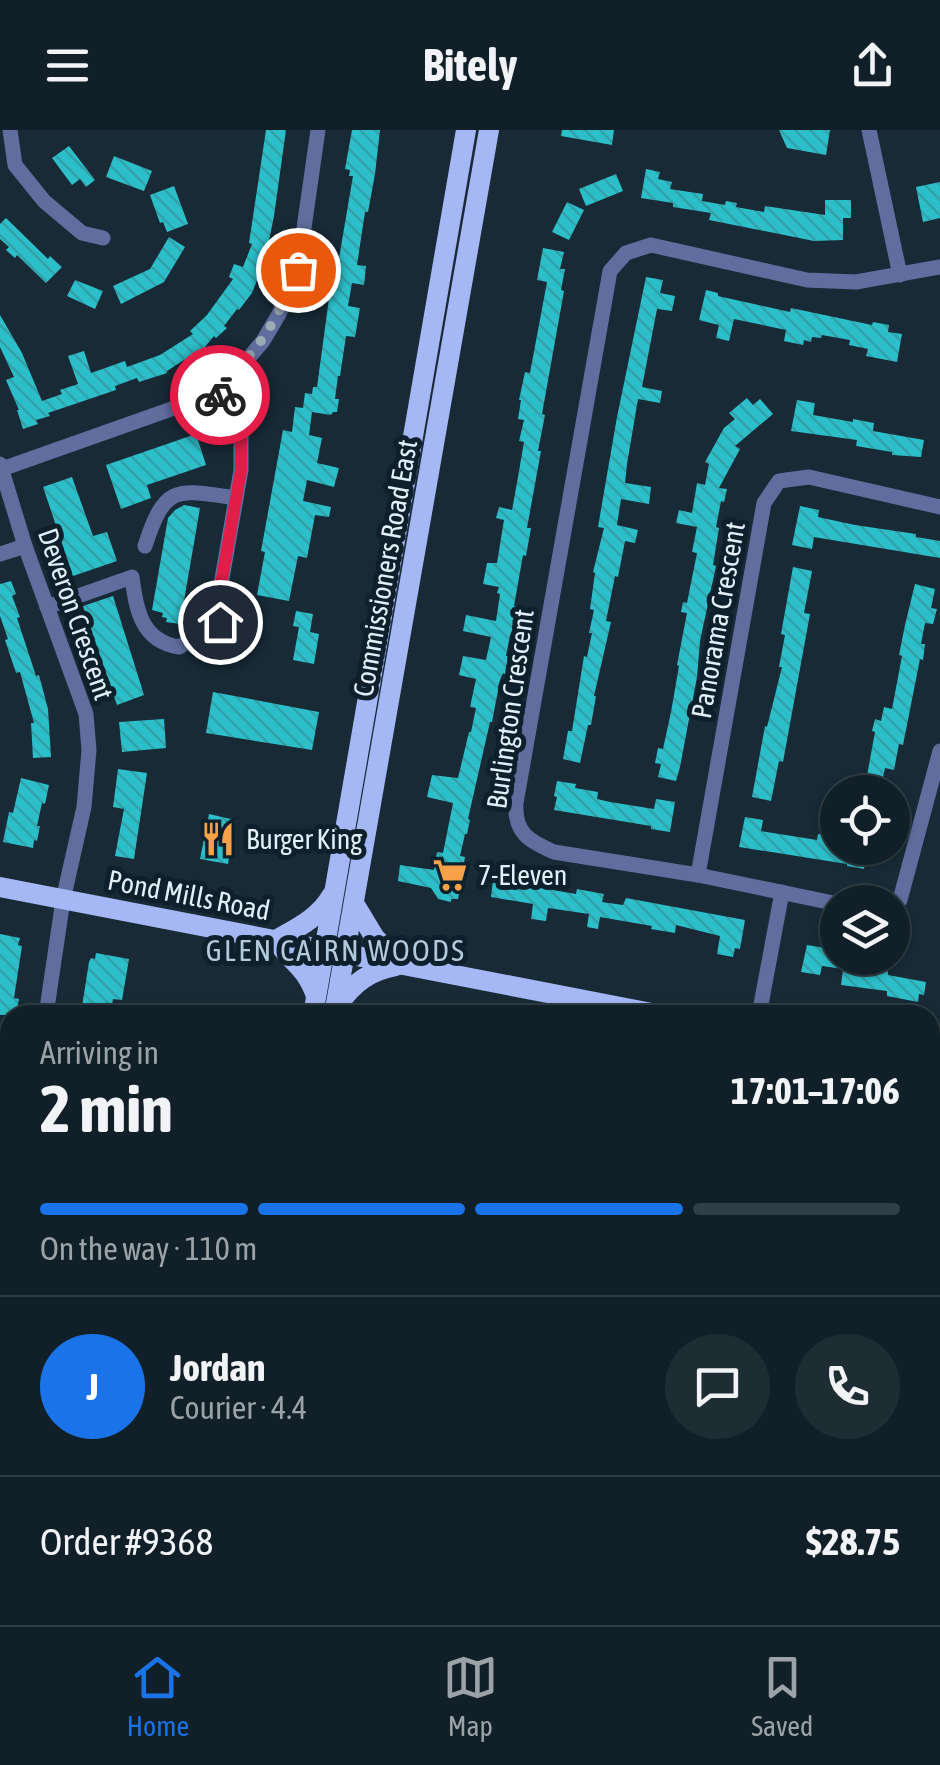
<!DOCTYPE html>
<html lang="en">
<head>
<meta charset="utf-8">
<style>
	:root { --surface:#112028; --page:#1e2d34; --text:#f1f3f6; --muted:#9ca3a8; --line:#303e45; --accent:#1a73e8 }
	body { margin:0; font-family:"Asap Condensed",sans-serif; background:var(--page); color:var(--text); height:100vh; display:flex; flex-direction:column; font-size:38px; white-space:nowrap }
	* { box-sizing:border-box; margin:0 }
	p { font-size:32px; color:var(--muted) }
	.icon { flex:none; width:55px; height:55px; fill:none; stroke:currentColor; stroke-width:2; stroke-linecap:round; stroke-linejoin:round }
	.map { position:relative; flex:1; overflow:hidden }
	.side { position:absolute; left:0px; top:875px; width:940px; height:620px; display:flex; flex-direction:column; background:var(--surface); border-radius:30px 30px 0 0; box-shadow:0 2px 8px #0004,0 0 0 2px var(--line) }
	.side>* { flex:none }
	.tools { position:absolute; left:820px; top:645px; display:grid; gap:20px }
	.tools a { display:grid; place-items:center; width:90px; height:90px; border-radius:50%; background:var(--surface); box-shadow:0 2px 8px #0004,0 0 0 2px var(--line); font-size:50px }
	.pin { position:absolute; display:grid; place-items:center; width:85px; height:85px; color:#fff; margin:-42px; border:5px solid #fff; border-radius:50%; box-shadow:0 2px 10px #0007 }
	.courier { position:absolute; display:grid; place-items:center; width:100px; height:100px; margin:-50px; border:8px solid #e11d48; border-radius:50%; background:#fff; color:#222; box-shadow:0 2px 12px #0007 }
	.overview em { font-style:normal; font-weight:700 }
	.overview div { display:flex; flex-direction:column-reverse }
	.overview { display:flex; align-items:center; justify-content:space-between; height:170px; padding:0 40px }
	h1 { font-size:65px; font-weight:700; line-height:75px }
	.bar { display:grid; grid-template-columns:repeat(4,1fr); gap:15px 10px; align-content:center; height:120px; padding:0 40px }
	.bar i { height:12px; border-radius:8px; background:var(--line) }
	.bar .current { background:var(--accent) }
	.bar p { grid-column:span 4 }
	.line { display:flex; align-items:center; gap:25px; padding:0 40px; border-top:2px solid var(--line) }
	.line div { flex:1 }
	.round { display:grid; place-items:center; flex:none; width:105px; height:105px; border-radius:52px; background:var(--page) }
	header { display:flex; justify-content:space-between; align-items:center; height:130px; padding:0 40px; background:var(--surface); font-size:45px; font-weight:700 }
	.menu { display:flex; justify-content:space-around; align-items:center; height:140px; border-top:2px solid var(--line); background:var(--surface); font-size:28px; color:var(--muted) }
	.menu a { display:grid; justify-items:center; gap:5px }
	.menu .current { color:var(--accent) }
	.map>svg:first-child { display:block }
	.building { fill:url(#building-back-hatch) }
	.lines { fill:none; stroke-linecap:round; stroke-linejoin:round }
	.minor { stroke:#606e9f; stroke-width:15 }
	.major { stroke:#a5b7f5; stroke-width:20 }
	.done { stroke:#9cabb4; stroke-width:10; stroke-dasharray:0 18 }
	.route { stroke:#e11d48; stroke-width:12 }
	.labels { text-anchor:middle; stroke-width:10; stroke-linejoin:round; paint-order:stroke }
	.street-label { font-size:28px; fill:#e4f0f8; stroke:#0d202c }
	.poi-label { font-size:28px; fill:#e4f0f8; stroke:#0d202c; text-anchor:start }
	.neighbourhood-label { font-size:30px; letter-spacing:2.5px; fill:#b3cada; stroke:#0d202c }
</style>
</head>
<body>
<header><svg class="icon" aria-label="menu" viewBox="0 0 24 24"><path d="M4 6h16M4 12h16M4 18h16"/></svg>Bitely<svg class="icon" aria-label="share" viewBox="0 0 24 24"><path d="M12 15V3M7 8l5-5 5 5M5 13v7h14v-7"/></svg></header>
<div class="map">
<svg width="940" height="1495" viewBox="0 0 940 1495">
	<defs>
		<pattern id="building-back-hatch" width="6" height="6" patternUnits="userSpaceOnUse" patternTransform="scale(2.5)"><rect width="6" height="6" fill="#2cbfca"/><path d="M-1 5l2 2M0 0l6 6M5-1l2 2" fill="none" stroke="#32a1aa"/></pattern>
	</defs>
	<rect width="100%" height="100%" fill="#172a36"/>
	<!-- building -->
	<g class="building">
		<path d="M266,0H286L274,86L265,130L252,163L239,180L237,179L224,196L227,198L216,208L214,206L199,224L185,232L184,230L167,241V243L139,252L137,248L115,256L116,260L48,283L50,286L36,290L38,294L23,299L17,280H19L6,250L14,247L0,217V185L22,223L42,271L62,264L60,260L78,254L68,226L84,221L91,243L125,231L127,237L160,225L193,204L190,201L207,185L233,149L229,147L234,134L243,137L252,114L249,113Z"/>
		<path d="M352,0H380L375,44L368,82H365L357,135L366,136L364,155L352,153L348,176L360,178L355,207L346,206L340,246H338L335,269H339L337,282H333L331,285L312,282L309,305L322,308L317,333L339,338L334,357L307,350L303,371L331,377L329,387L315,385L307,428L298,426L289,471L257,465L265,422L261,421L283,300L292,302L295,277L303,278L305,263L312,264L313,257H317L333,139L337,140L353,46H349L350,40L345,39Z"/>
		<path d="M562,0H614L612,15L561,6Z"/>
		<path d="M779,0H830L826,25L787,18Z"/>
		<path d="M69,16L95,50L86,57L80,49L72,55L52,28Z"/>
		<path d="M114,26L152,41L144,61L106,47Z"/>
		<path d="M646,39L660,42L658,49L672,52L670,59L703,64L702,71L725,75L726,71L737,73L736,77L764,82L765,76L825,85V70H851V88H843V110L814,111L709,90L711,83L673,77V73L641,68Z"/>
		<path d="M616,44L623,61L586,76L579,59Z"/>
		<path d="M940,52V88L923,92L916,57Z"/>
		<path d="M174,56L188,94L167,102L163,92L160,93L150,65Z"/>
		<path d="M567,72L584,80L569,110L552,102Z"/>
		<path d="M6,88L48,129L50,126L62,137L46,153L17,125L15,128L6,120L9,117L0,109V94Z"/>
		<path d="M169,107L185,117L164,152L121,174L113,156L150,139Z"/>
		<path d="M543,118L564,122L560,139H565L561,160L564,161L542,284L545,285L538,321H541L527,398H531L526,426L523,425L514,476L518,477L513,505H510L506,526H508L505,544L503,543L500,550L492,592H490L468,689L470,690L467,704H465L460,726L465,727L458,769H451V772L438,769L431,758L398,751L400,735L434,740L437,722L443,723L453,673L427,667L432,645L458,648L469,602H471L476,578L470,577L476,549L459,545L463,526L486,530L491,507L463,501L466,485L496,491L500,464L497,463L499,457L483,454L487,433H497L504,390L496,388L499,377L512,380L518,347L524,312L519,311L524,290L518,289L521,270H519L525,242L530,243L547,152L537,150Z"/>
		<path d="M646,147L663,150L660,163L675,166L672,181L657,179L642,257L662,261L660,273L638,269L627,334L625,353L651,357L649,374L621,369L617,395L638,400L635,413L625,411L618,447L615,446L606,491L611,492L594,566H596L591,595H588L580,633L563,629L568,601H572L584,526L587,527L592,503H589L594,480L590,479L595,443L593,442L604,398L598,397L617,287Z"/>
		<path d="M75,150L103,161L95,179L67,166Z"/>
		<path d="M706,160L718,163V166L790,182L791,178L872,195L873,192L889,195L888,202L902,204L897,232L866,226L868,219L849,215L850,210L822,205L821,208L812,207L811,212L804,210L803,215L784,211L786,200L734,189L729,211L716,208L719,195L699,190Z"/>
		<path d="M747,268L753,275L760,269L773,284L735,316L740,319L719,358L727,359L724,372L721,371L716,397L719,398L713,435L716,436L700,511L697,547L680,637L676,651L658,647L661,634L655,633L658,618L663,619L671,582L679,536L677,535L687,483L681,482L683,472L687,473L697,423L692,422L697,397L676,393L679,380L692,383L697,353L705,355L709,334L705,332L724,298L735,289L729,283Z"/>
		<path d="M797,270L815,273L813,285L853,292V289L874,293L873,301L924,310L921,327L892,325V322L856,316L857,310L791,301Z"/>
		<path d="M196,304L206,335L147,355L151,368L121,379L106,335Z"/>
		<path d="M72,347L93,406L107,402L117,431L73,446L43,357Z"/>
		<path d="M184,375L200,378L180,494L166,492L167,488L162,487L163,483L152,480L168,388L175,380Z"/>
		<path d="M800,376L819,380L818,387L855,395L916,404V407L940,411V428L814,407L812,419L792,415Z"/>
		<path d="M793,437L812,441L804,483L810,484L783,632L779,631L771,671L752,667L765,596L767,597L782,537H779L785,505L781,504Z"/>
		<path d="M11,451L16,464L12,466L20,487L17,488L36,546L39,545L48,579L51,627L33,628L31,593H34L20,542L16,543L5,510L8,509L0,486V454Z"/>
		<path d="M915,454L935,459L931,478L937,479L933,494L925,493L921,514H925L923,530L920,529L903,615L899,614L894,640L885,638L880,662H864L875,602L872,601L875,589L881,591L884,577L892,579L902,526L899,525L905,495Z"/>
		<path d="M113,466L144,565L117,575L83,476Z"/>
		<path d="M296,481L313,484L310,502L319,504L314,534L293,530L299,497L293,496Z"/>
		<path d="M213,562L319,582L312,620L206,603Z"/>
		<path d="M164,589L166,618L122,622L119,592Z"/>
		<path d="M118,639L147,643L134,729L115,726L124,679L113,677Z"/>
		<path d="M21,648L49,655L45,674L42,673L37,696H40L37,711L34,710L33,718L3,712L9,682L13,683Z"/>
		<path d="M557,651L576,654L575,658L598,662L597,669L610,672L654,679L656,669L675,672L670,702L651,699V696L554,680L557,667L554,666Z"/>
		<path d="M209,684L235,690L228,734L200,729Z"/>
		<path d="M745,687L763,690L761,701L817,710L818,704L828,705L827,712L838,714V718H868L864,739L847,736V734L739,717Z"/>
		<path d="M493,750L576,764L577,759L604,764L602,772L623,775L626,768L745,790L740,819L735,818L733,827L717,824L720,806L676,795L675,803L651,799L652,796L600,787L598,799L587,797L589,784L548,778L546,791L531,789L533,774L491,767Z"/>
		<path d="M0,804L20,808L18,815L22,816L14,868L19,869L16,885H0Z"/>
		<path d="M807,815L825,818L824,822L838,824V828L867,829L866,836L888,841V845L926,852L924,865L919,864L918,872L887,866V861L841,855L843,839L822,836L820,845L801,842Z"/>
		<path d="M96,823L129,829L122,870L113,869L110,885L81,883L89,832L91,828L95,829Z"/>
	</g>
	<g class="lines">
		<!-- minor -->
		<g class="minor">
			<path d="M10,0L15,35L44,71L82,103L103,108"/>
			<path d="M869,0L900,145"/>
			<path d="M0,334L25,416L86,584L89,620L84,677L63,770L46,885"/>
			<path d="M2,339L194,271L217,258L241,237L263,211L279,184L298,140L318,0"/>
			<path d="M145,416C165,354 176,359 236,368"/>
			<path d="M0,424L25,416"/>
			<path d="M47,477L132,447C136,479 141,511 179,517L220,492V460L241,340V305L217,258"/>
			<path d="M698,745L764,373L779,351L809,347L940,377"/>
			<path d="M838,774L698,745L554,722C529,711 514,703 516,673L610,141L626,123L651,115L807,150L856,152L940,137"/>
			<path d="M892,776L900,770L940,621"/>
			<path d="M759,885L782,762"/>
			<path d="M0,939L10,940"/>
			<path d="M930,1086L940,1088"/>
			<path d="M0,1097L10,1086"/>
			<path d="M419,1485L420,1495"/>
		</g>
		<!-- major -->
		<g class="major">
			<path d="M0,757L662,885"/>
			<path d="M355,775L375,808L403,835"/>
			<path d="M276,810C297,798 319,788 332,765"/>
			<path d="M276,810C292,834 305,835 316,866"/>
			<path d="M339,874C354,852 370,841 396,836"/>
			<path d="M313,885L466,0"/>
			<path d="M334,885L489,0"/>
			<path d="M930,936L940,938"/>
			<path d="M209,1495L211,1485"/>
			<path d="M229,1495L231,1485"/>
		</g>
	</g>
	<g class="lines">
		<!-- done -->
		<path class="done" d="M220,265L217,258C260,221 276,191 298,140"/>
		<!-- route -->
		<path class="route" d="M220,492V460L241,340V305L220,265"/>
	</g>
	<!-- icons -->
	<defs>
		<g id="restaurant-bare" transform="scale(2.7)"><path d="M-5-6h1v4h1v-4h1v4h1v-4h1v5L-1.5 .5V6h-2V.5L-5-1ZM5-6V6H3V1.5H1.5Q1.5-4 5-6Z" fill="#f7a149" stroke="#0d202c" stroke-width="2.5" paint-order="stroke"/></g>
		<g id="supermarket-bare" transform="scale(2.7)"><path d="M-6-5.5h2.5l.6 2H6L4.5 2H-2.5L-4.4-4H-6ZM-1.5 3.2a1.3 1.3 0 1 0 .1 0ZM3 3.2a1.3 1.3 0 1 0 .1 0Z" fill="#f7a149" stroke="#0d202c" stroke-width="2.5" paint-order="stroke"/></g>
	</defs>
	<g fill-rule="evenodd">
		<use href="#restaurant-bare" x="218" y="709"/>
		<use href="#supermarket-bare" x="450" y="745"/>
	</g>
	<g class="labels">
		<!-- street labels -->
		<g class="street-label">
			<text transform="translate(385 438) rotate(-80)" y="10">Commissioners Road East</text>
			<text transform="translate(76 484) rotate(71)" y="10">Deveron Crescent</text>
			<text transform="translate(718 490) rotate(-80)" y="10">Panorama Crescent</text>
			<text transform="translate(510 579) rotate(-82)" y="10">Burlington Crescent</text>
			<text transform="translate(189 765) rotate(11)" y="10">Pond Mills Road</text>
		</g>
		<!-- poi labels -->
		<g class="poi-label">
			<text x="246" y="719">Burger King</text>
			<text x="478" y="755">7-Eleven</text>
		</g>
		<!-- neighbourhood labels -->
		<g class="neighbourhood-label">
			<text x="336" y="831">GLEN CAIRN WOODS</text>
		</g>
	</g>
</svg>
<div class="tools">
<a><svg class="icon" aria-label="locate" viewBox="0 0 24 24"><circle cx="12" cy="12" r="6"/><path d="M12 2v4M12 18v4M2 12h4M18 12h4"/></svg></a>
<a><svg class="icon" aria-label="layers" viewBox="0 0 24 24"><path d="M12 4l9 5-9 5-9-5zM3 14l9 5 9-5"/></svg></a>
</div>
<div class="pin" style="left:298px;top:140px;background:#ea580c"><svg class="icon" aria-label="bag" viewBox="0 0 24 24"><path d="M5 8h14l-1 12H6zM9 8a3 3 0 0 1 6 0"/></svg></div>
<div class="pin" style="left:220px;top:492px;background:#1f2937"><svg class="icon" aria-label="home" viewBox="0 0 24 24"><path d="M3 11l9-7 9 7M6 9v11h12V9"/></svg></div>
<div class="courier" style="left:220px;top:265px"><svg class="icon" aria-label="bike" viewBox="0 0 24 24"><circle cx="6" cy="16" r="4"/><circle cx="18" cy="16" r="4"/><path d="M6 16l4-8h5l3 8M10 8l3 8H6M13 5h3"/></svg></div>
<section class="side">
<div class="overview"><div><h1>2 min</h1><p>Arriving in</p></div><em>17:01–17:06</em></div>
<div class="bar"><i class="current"></i><i class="current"></i><i class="current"></i><i></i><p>On the way · 110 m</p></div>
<div class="line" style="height:180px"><b class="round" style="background:var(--accent);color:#fff">J</b><div><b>Jordan</b><p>Courier · 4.4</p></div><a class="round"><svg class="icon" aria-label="chat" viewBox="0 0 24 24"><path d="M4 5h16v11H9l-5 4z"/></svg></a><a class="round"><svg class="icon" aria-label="phone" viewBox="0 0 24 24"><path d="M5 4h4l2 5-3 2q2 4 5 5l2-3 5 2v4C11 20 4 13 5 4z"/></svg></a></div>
<div class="line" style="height:130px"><div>Order #9368</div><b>$28.75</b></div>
</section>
</div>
<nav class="menu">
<a class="current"><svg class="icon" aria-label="home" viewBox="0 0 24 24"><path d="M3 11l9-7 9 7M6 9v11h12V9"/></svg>Home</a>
<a><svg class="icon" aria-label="map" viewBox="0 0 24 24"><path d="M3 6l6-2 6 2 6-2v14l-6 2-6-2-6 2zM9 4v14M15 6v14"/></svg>Map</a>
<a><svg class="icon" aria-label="saved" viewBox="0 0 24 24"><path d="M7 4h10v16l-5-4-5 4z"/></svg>Saved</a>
</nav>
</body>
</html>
